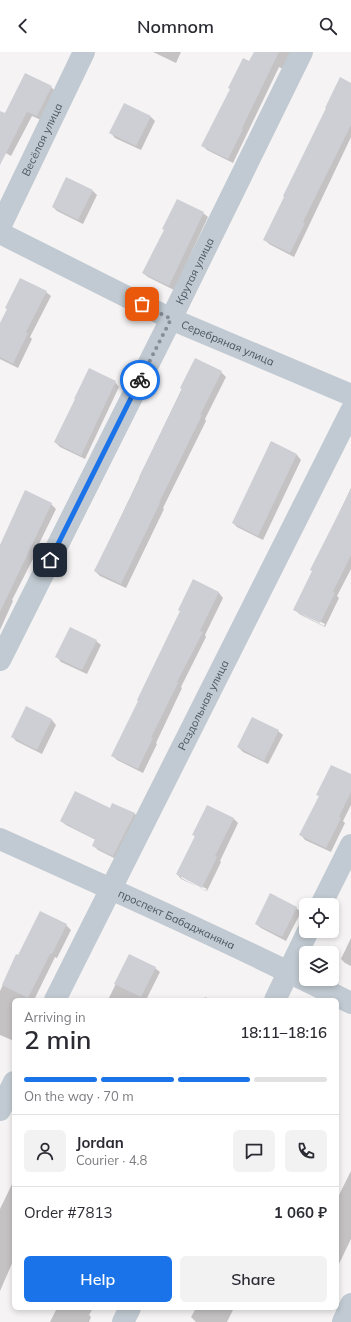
<!DOCTYPE html>
<html lang="en">
<head>
<meta charset="utf-8">
<style>
	:root { --surface:#fff; --page:#f2f2f3; --text:#2b2b33; --muted:#7c7c81; --line:#e1e1e2; --accent:#1a73e8 }
	body { margin:0; font-family:Mulish,sans-serif; background:var(--page); color:var(--text); height:100vh; display:flex; flex-direction:column; font-size:15px; white-space:nowrap }
	* { box-sizing:border-box; margin:0 }
	p { font-size:13px; color:var(--muted) }
	.icon { flex:none; width:22px; height:22px; fill:none; stroke:currentColor; stroke-width:2; stroke-linecap:round; stroke-linejoin:round }
	.map { position:relative; flex:1; overflow:hidden }
	.details { position:absolute; left:12px; top:946px; width:327px; height:312px; display:flex; flex-direction:column; background:var(--surface); border-radius:6px; box-shadow:0 2px 6px #0003 }
	.details>* { flex:none }
	.fabs { position:absolute; left:299px; top:846px; display:grid; gap:8px }
	.fabs a { display:grid; place-items:center; width:40px; height:40px; border-radius:6px; background:var(--surface); box-shadow:0 2px 6px #0003; font-size:20px }
	.pin { position:absolute; display:grid; place-items:center; width:34px; height:34px; color:#fff; margin:-17px; border-radius:8px; box-shadow:0 2px 6px #0006 }
	.courier { position:absolute; display:grid; place-items:center; width:40px; height:40px; margin:-20px; border:3px solid #1a73e8; border-radius:50%; background:#fff; color:#222; box-shadow:0 1px 5px #0007 }
	.summary em { font-style:normal; font-weight:600 }
	.summary div { display:flex; flex-direction:column-reverse }
	.summary { display:flex; align-items:center; justify-content:space-between; height:68px; padding:0 12px }
	h1 { font-size:26px; font-weight:600; line-height:30px }
	.bar { display:grid; grid-template-columns:repeat(4,1fr); gap:6px 4px; align-content:center; height:48px; padding:0 12px }
	.bar i { height:5px; border-radius:3px; background:var(--line) }
	.bar .current { background:var(--accent) }
	.bar p { grid-column:span 4 }
	.line { display:flex; align-items:center; gap:10px; padding:0 12px; border-top:1px solid var(--line) }
	.line div { flex:1 }
	.round { display:grid; place-items:center; flex:none; width:42px; height:42px; border-radius:6px; background:var(--page) }
	.action { display:flex; gap:8px; margin-top:auto; padding:8px 12px }
	.action a { flex:1; height:46px; border-radius:6px; background:var(--accent); color:#fff; font-size:16px; font-weight:600; line-height:46px; text-align:center }
	.action a+a { background:var(--page); color:var(--text) }
	header { display:flex; justify-content:space-between; align-items:center; height:52px; padding:0 12px; background:var(--surface); font-size:18px; font-weight:600 }
	.map>svg:first-child { display:block }
	.shadow { fill:#0003; fill-rule:evenodd }
	.building { fill:#cdcfd5 }
	.lines { fill:none; stroke-linecap:round; stroke-linejoin:round }
	.street { stroke:#c1cad2; stroke-width:22 }
	.done { stroke:#868d94; stroke-width:4; stroke-dasharray:0 7.2 }
	.route { stroke:#1a73e8; stroke-width:5 }
	.labels { text-anchor:middle; stroke-width:3; stroke-linejoin:round; paint-order:stroke }
	.street-label { font-size:11px; fill:#4a5661; stroke:#fff }
</style>
</head>
<body>
<header><svg class="icon" aria-label="back" viewBox="0 0 24 24"><path d="M15 5l-7 7 7 7"/></svg>Nomnom<svg class="icon" aria-label="search" viewBox="0 0 24 24"><circle cx="10" cy="10" r="6"/><path d="M15 15l6 6"/></svg></header>
<div class="map">
<svg width="351" height="1270" viewBox="0 0 351 1270">
	<rect width="100%" height="100%" fill="#f5f3f3"/>
	<!-- shadow -->
	<g class="shadow">
		<path d="M153,0H181L176,11Z"/>
		<path d="M255,0H293L285,18L279,15L233,111L207,98L203,94Z"/>
		<path d="M351,32V85L294,205L269,192L264,187Z"/>
		<path d="M51,35L56,40L41,68L32,64L11,104L4,100L0,109V60L5,63Z"/>
		<path d="M151,65L155,69L141,98L115,86L111,81Z"/>
		<path d="M93,139L97,143L83,172L57,159L53,155Z"/>
		<path d="M203,161L208,165L174,238L148,225L143,221Z"/>
		<path d="M46,240L51,244L30,285L32,287L18,316L0,307V273Z"/>
		<path d="M196,307L221,320L226,325L205,367L206,369L163,456L164,457L126,536L100,524L95,519Z"/>
		<path d="M115,330L119,335L85,407L60,395L55,390Z"/>
		<path d="M271,390L297,403L301,408L263,488L237,475L233,471Z"/>
		<path d="M351,436V517L337,544L339,546L325,575L299,562L295,557L313,520L312,518ZM299,559L325,572L324,574L299,561Z"/>
		<path d="M51,452L56,457L35,500L36,501L12,548L13,549L0,578V494Z"/>
		<path d="M193,528L219,541L223,546L205,583L206,585L181,635L182,636L156,691L157,692L143,721L117,708L113,704L181,559Z"/>
		<path d="M96,589L101,593L87,622L61,610L57,605Z"/>
		<path d="M26,656L52,668L56,673L42,702L16,689L12,684Z"/>
		<path d="M278,679L283,683L268,712L243,700L238,695Z"/>
		<path d="M351,723V753L343,769L345,771L331,800L305,788L301,783L320,745L318,743Z"/>
		<path d="M110,757L135,762L139,766L118,808L98,798L93,793L96,788L66,773L61,769Z"/>
		<path d="M234,767L238,771L220,809L221,810L207,839L181,827L177,822L195,785L194,783ZM181,824L207,837L206,839L181,826Z"/>
		<path d="M296,856L301,860L286,889L261,876L256,872Z"/>
		<path d="M41,861L66,873L71,878L57,906L55,905L34,948H14V989L0,983V939L17,904L19,905Z"/>
		<path d="M351,886V914L345,911L341,907Z"/>
		<path d="M130,903L155,916L160,920L146,948H108Z"/>
		<path d="M205,945L211,948H204Z"/>
		<path d="M351,1119V1187L337,1216V1147Z"/>
		<path d="M14,1128V1207L0,1239V1157Z"/>
		<path d="M57,1256H93L89,1263L91,1265L89,1270H50Z"/>
		<path d="M196,1256H234L227,1270H196L191,1265Z"/>
	</g>
	<!-- building -->
	<g class="building">
		<path d="M254,0H279L242,76L243,77L228,107L201,94L230,37L228,36L243,6L249,9Z"/>
		<path d="M25,21L52,34L37,64L27,60L0,113V59L5,61Z"/>
		<path d="M340,25L351,31V73L303,170L305,171L290,201L263,188L284,145L283,144L326,56H325Z"/>
		<path d="M124,51L151,64L136,94L109,81Z"/>
		<path d="M66,125L93,138L78,168L52,155Z"/>
		<path d="M177,147L204,160L169,234L142,221L164,178L162,177Z"/>
		<path d="M20,226L47,239L26,280L28,281L13,312L0,305V271L7,257L5,256Z"/>
		<path d="M195,306L222,319L200,363H202L159,451H160L121,532L94,519L140,426L139,425L182,337L180,336Z"/>
		<path d="M89,316L116,329L81,404L54,390L75,347H74Z"/>
		<path d="M271,389L297,402L258,484L232,471Z"/>
		<path d="M351,437V503L333,540L335,541L320,571L293,558L312,519L310,518Z"/>
		<path d="M25,438L52,451L0,560V493Z"/>
		<path d="M193,527L219,540L200,579L203,580L177,630L178,631L151,686H153L138,717L111,704L138,649L137,648L180,559L178,558Z"/>
		<path d="M70,575L97,588L82,618L55,605Z"/>
		<path d="M26,654L52,667L37,698L11,685Z"/>
		<path d="M252,665L279,678L264,709L237,695Z"/>
		<path d="M331,713L351,722V740L339,765L341,766L326,796L299,783L319,744L316,743Z"/>
		<path d="M75,739L110,756L112,751L135,761L113,804L92,794L95,787L60,769Z"/>
		<path d="M207,753L234,766L215,804L217,805L202,836L176,822L195,784L192,783Z"/>
		<path d="M270,841L297,855L282,885L255,872Z"/>
		<path d="M40,859L67,872L52,902H50L28,946L2,933L16,902L18,903Z"/>
		<path d="M129,902L156,915L141,945L114,932Z"/>
	</g>
	<g class="lines">
		<!-- street -->
		<g class="street">
			<path id="s1" d="M0,175L84,0"/>
			<path id="s2" d="M0,181L171,267L351,343"/>
			<path id="s3" d="M0,608L171,267L302,0"/>
			<path id="s4" d="M0,787C118,840 236,893 351,951"/>
			<path d="M321,853L351,793"/>
			<path id="s5" d="M55,948L351,359"/>
			<path d="M275,948L308,879"/>
			<path d="M0,1058L14,1030"/>
			<path d="M123,1270L130,1256"/>
			<path d="M343,1270L351,1252"/>
		</g>
	</g>
	<g class="lines">
		<!-- done -->
		<path class="done" d="M140,328L171,267L142,252"/>
		<!-- route -->
		<path class="route" d="M50,508L140,328"/>
	</g>
	<g class="labels">
		<!-- street labels -->
		<g class="street-label">
			<text dy="4" stroke="none"><textPath href="#s1" startOffset="97">Весёлая улица</textPath></text>
			<text dy="4" stroke="none"><textPath href="#s3" startOffset="435">Крутая улица</textPath></text>
			<text dy="4" stroke="none"><textPath href="#s2" startOffset="253">Серебряная улица</textPath></text>
			<text dy="4" stroke="none"><textPath href="#s5" startOffset="330">Раздольная улица</textPath></text>
			<text dy="4" stroke="none"><textPath href="#s4" startOffset="194">проспект Бабаджаняна</textPath></text>
		</g>
	</g>
</svg>
<div class="fabs">
<a><svg class="icon" aria-label="locate" viewBox="0 0 24 24"><circle cx="12" cy="12" r="6"/><path d="M12 2v4M12 18v4M2 12h4M18 12h4"/></svg></a>
<a><svg class="icon" aria-label="layers" viewBox="0 0 24 24"><path d="M12 4l9 5-9 5-9-5zM3 14l9 5 9-5"/></svg></a>
</div>
<div class="pin" style="left:142px;top:252px;background:#ea580c"><svg class="icon" aria-label="bag" viewBox="0 0 24 24"><path d="M5 8h14l-1 12H6zM9 8a3 3 0 0 1 6 0"/></svg></div>
<div class="pin" style="left:50px;top:508px;background:#1f2937"><svg class="icon" aria-label="home" viewBox="0 0 24 24"><path d="M3 11l9-7 9 7M6 9v11h12V9"/></svg></div>
<div class="courier" style="left:140px;top:328px"><svg class="icon" aria-label="bike" viewBox="0 0 24 24"><circle cx="6" cy="16" r="4"/><circle cx="18" cy="16" r="4"/><path d="M6 16l4-8h5l3 8M10 8l3 8H6M13 5h3"/></svg></div>
<section class="details">
<div class="summary"><div><h1>2 min</h1><p>Arriving in</p></div><em>18:11–18:16</em></div>
<div class="bar"><i class="current"></i><i class="current"></i><i class="current"></i><i></i><p>On the way · 70 m</p></div>
<div class="line" style="height:72px"><a class="round"><svg class="icon" aria-label="person" viewBox="0 0 24 24"><circle cx="12" cy="8" r="4"/><path d="M4 21q1-7 8-7t8 7"/></svg></a><div><b>Jordan</b><p>Courier · 4.8</p></div><a class="round"><svg class="icon" aria-label="chat" viewBox="0 0 24 24"><path d="M4 5h16v11H9l-5 4z"/></svg></a><a class="round"><svg class="icon" aria-label="phone" viewBox="0 0 24 24"><path d="M5 4h4l2 5-3 2q2 4 5 5l2-3 5 2v4C11 20 4 13 5 4z"/></svg></a></div>
<div class="line" style="height:52px"><div>Order #7813</div><b>1 060 ₽</b></div>
<div class="action"><a>Help</a><a>Share</a></div>
</section>
</div>
</body>
</html>
